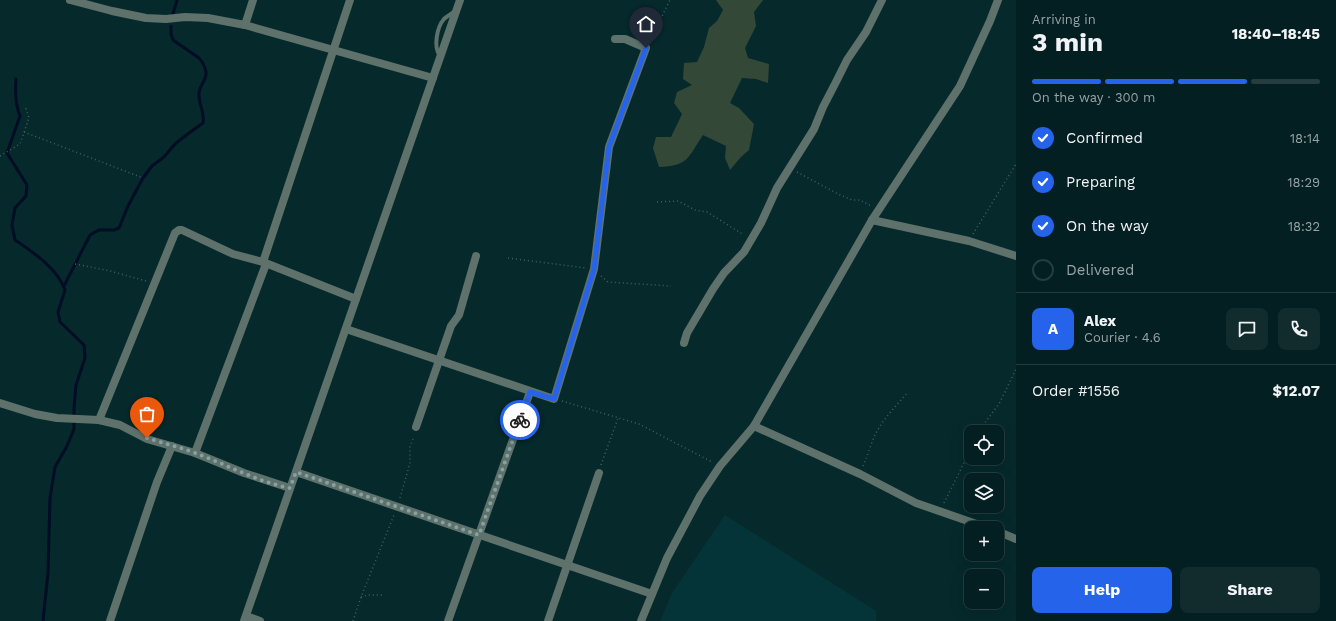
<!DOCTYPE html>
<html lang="en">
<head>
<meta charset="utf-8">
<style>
	:root { --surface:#041f21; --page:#122c2e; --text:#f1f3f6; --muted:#97a2a5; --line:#253d3f; --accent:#2563eb }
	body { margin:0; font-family:"Work Sans",sans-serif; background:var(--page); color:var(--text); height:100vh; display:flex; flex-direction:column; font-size:15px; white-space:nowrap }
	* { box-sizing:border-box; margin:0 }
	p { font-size:13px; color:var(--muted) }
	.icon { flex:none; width:22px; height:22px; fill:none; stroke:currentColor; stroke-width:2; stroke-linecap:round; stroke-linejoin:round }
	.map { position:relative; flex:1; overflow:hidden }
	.drawer { display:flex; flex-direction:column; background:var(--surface); width:320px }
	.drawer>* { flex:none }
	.controls { position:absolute; left:964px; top:425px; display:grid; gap:8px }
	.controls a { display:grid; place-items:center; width:40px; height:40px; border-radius:8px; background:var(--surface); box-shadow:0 4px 16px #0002,0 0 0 1px var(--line); font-size:20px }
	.pin { position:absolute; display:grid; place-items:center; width:34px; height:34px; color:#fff; margin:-41px -17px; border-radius:50% 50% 50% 0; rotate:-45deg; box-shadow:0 0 4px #0007 }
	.pin .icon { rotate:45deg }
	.courier { position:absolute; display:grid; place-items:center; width:40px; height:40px; margin:-20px; border:3px solid #2563eb; border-radius:50%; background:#fff; color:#222; box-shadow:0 1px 5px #0007 }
	.summary em { font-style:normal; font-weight:700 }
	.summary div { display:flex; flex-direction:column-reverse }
	.summary { display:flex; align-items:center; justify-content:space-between; height:68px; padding:0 16px }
	h1 { font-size:26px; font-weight:700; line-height:30px }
	.bar { display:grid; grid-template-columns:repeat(4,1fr); gap:6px 4px; align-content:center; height:48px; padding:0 16px }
	.bar i { height:5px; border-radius:3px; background:var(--line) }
	.bar .active { background:var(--accent) }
	.bar p { grid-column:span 4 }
	.line { display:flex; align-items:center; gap:10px; padding:0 16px; border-top:1px solid var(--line) }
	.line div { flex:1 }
	.round { display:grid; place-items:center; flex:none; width:42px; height:42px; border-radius:8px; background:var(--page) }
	ol { padding:0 16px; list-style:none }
	li { display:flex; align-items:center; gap:12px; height:44px }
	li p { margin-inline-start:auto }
	li .icon { padding:4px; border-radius:50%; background:var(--accent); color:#fff; stroke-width:4 }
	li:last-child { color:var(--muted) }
	li i { width:22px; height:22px; border:2px solid var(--line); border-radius:50% }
	.button { display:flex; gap:8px; margin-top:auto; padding:8px 16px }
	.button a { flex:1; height:46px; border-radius:8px; background:var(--accent); color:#fff; font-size:16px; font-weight:700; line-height:46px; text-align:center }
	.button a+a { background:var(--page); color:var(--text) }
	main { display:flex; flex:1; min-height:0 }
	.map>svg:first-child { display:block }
	.built { fill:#053438 }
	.green { fill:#334837 }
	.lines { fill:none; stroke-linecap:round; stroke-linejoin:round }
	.stream { stroke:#000d24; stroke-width:3 }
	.path { stroke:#416163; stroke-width:1.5; stroke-dasharray:1 3; stroke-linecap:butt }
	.lane { stroke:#5e716b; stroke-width:4 }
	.street { stroke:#5e716b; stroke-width:8 }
	.done { stroke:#85a1a3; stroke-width:4; stroke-dasharray:0 7.2 }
	.route { stroke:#2563eb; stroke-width:5 }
</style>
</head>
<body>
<main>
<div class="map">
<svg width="1016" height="621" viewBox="0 0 1016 621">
	<rect width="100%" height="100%" fill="#06292c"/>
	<!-- built -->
	<path class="built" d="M725,515L876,611V621H660L672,593Z"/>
	<!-- green -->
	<path class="green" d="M716,0H763L754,12L756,26L745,48L748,58L769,64L768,83L756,79L742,78L730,103L739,108L754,124L749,150L741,157L730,170L725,158L726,146L703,135C688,157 689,166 659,167L653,148L656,137H671L682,114L674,103L677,92L692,85L683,79L684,63L697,62L704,47L709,28L717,21L723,10Z"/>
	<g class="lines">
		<!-- stream -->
		<g class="stream">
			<path d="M172,17L177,0"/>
			<path d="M16,79C15,92 15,104 20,116L7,153L27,185L26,196L15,208L12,225L15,240C34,253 57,268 65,290L58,312L60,322L84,345L85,358L76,385L74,409V429L67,446L55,467L50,498L48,573L43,621"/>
			<path d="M64,286L90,235L99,230H114L119,228L128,206L143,178L152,166L164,157L175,144L189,133L203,123C205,113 199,105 199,95C198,87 207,80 206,72C205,67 202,61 199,58L173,40L171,34V26"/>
		</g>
		<!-- path -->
		<g class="path">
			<path d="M650,41L670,0"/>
			<path d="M24,132L143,178"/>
			<path d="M0,156L20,144L29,118L25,106"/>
			<path d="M797,172L838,194L852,200H860L871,206"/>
			<path d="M657,202L678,201L695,210L707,212L744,235"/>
			<path d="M973,234L1016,164"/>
			<path d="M508,258L586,268"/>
			<path d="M75,264L110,271L146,281"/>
			<path d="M601,276L608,282L671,286"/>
			<path d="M562,401L639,424L712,462"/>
			<path d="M978,432L999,404L1016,369"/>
			<path d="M601,465L618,418"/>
			<path d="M863,466C868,455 871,443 876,433C884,418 896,406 907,393"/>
			<path d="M400,498L410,463V447L414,436"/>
			<path d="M944,503L965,461L971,446"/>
			<path d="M361,597L368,595H384"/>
			<path d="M353,621L361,597L394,515"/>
		</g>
		<!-- lane -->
		<path class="lane" d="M440,56C433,47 437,27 444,19C447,16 452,14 455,11"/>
		<!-- street -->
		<g class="street">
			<path d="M70,0L112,11L146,18L166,19L185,17L208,18L245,25L433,78"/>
			<path d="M245,25L253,0"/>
			<path d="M872,220L969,241L1016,256"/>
			<path d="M263,262L350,0"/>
			<path d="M346,329L554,399L594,269L609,147L646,48L625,39H615"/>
			<path d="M684,343L687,333L713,289L724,273L744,252L761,223L777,188L814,129L823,107L836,82L847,60L866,32L882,0"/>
			<path d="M0,403L35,414L57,418L99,420L120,425L147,439L195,453L244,473L290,488"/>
			<path d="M99,420L175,233L179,230H182L233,254L263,262L356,299"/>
			<path d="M754,426L860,474L916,503L988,528"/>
			<path d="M416,427L451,326L459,315L476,256"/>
			<path d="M195,453L266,264"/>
			<path d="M296,472L652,594"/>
			<path d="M997,531L1016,539"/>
			<path d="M246,616L260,621"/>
			<path d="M110,621L157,482L172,446"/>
			<path d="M244,621L460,0"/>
			<path d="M448,621L530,392"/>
			<path d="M548,621L599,473"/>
			<path d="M641,621L667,558L700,496L720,466L754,426L872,220L960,86L990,21L998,0"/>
		</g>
	</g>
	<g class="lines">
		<!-- done -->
		<path class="done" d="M147,438C163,443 179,447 195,453C226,464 257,482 290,488L296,472L479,535L520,420"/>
		<!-- route -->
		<path class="route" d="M520,420L530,392L554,399L594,269L609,147L646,48"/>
	</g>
</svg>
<div class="controls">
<a><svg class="icon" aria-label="locate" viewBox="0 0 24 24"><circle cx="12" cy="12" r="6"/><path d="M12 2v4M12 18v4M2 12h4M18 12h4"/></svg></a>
<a><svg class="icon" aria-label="layers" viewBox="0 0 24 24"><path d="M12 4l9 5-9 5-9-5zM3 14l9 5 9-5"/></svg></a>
<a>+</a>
<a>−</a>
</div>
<div class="pin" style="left:147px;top:438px;background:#ea580c"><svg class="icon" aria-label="bag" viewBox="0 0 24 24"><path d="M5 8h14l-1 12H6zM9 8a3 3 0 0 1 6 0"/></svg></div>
<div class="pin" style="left:646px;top:48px;background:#1f2937"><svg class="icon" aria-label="home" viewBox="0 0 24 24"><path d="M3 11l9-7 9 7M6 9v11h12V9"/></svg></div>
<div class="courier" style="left:520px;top:420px"><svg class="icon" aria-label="bike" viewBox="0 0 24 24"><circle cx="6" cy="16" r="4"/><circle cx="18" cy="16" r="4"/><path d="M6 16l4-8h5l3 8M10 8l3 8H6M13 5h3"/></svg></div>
</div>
<section class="drawer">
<div class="summary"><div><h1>3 min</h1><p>Arriving in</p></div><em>18:40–18:45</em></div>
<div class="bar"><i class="active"></i><i class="active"></i><i class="active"></i><i></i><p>On the way · 300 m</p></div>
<ol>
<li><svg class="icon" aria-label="check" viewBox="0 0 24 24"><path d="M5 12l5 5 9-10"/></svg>Confirmed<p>18:14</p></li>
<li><svg class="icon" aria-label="check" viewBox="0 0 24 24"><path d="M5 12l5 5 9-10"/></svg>Preparing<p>18:29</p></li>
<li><svg class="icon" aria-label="check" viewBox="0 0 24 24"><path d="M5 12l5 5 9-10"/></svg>On the way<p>18:32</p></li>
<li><i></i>Delivered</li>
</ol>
<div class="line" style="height:72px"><b class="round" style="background:var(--accent);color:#fff">A</b><div><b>Alex</b><p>Courier · 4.6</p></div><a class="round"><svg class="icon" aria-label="chat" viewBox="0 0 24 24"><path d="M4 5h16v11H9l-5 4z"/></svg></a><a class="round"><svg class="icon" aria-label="phone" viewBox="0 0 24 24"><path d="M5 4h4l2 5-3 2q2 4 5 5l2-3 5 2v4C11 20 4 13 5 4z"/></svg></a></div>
<div class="line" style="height:52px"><div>Order #1556</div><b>$12.07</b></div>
<div class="button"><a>Help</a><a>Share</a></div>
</section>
</main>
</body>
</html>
